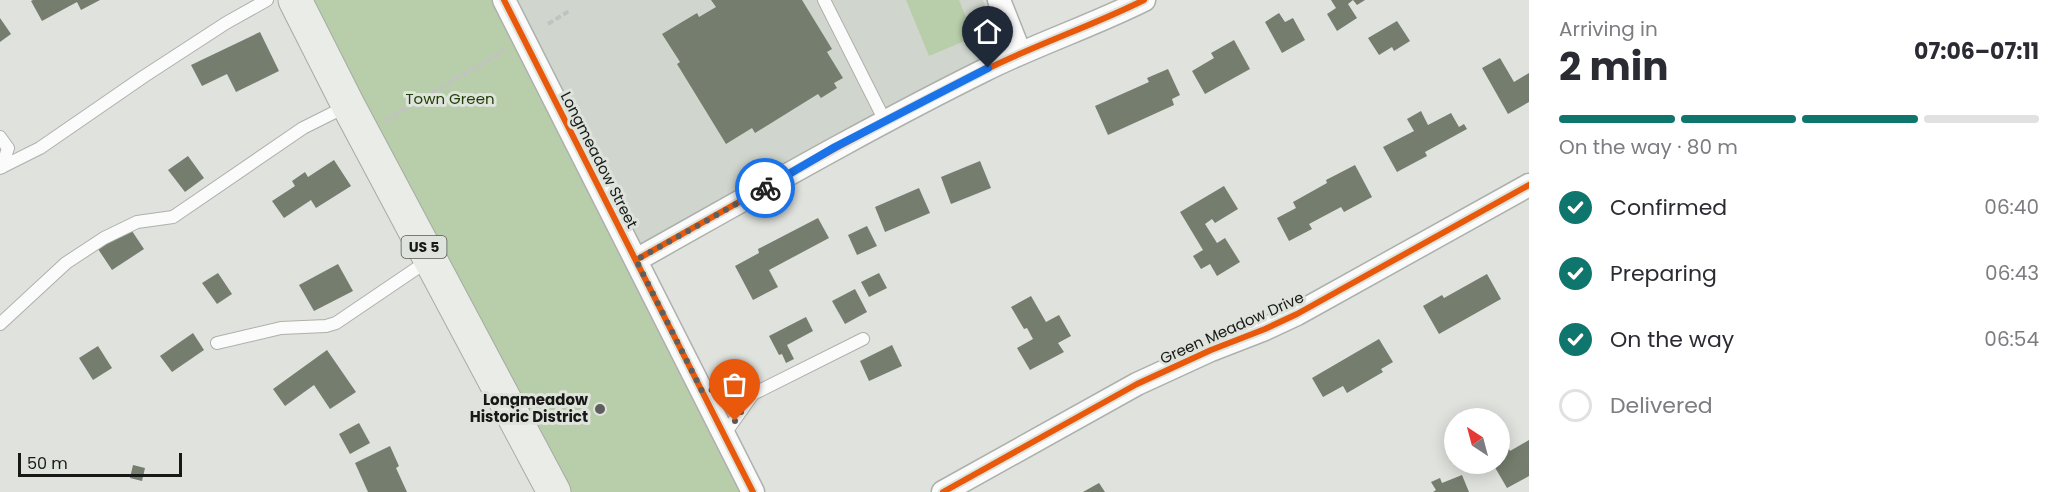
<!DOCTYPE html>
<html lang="en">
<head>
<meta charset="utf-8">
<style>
	:root { --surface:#fff; --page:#f2f2f3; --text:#2b2b33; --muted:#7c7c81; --line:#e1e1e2; --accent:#0f766e }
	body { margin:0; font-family:Poppins,sans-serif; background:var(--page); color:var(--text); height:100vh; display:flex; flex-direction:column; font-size:22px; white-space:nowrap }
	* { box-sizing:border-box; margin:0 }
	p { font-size:20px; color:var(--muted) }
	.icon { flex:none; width:33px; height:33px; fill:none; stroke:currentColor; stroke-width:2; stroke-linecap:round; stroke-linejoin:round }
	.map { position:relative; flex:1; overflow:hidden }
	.details { display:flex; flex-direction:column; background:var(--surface); width:540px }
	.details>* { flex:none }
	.needle { width:39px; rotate:324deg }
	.buttons { position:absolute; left:1444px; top:408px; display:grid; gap:12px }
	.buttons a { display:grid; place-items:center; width:66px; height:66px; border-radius:50%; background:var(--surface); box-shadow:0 3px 15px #0003; font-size:30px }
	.scale { position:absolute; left:18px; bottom:15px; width:164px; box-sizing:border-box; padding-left:6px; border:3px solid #181917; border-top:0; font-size:16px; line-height:21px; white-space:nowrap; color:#181917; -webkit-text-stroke:4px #dee3dc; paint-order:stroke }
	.pin { position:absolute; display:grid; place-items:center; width:51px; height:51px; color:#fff; margin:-62px -26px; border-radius:50% 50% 50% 0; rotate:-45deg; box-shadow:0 0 6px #0007 }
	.pin .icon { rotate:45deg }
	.courier { position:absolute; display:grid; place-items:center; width:60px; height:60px; margin:-30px; border:4px solid #1a73e8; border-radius:50%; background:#fff; color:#222; box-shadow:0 2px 8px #0007 }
	.overview em { font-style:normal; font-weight:700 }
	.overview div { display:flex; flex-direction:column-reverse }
	.overview { display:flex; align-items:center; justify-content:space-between; height:102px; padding:0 30px }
	h1 { font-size:39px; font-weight:700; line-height:45px }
	.bar { display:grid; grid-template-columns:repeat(4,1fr); gap:9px 6px; align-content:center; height:72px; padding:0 30px }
	.bar i { height:8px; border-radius:4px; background:var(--line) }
	.bar .active { background:var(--accent) }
	.bar p { grid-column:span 4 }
	ol { padding:0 30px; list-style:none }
	li { display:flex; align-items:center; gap:18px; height:66px }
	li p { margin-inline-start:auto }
	li .icon { padding:6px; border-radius:50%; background:var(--accent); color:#fff; stroke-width:4 }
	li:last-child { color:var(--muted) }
	li i { width:33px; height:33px; border:3px solid var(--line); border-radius:50% }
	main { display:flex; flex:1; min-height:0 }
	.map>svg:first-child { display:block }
	.built { fill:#d0d6cd }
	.green { fill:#b8ceaa }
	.building { fill:#757d6e }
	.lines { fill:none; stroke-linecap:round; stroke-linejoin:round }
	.lane-casing { stroke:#aeb0ad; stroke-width:14 }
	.street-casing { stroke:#aeb0ad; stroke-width:25 }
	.primary-casing { stroke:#a6aca2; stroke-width:35 }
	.path { stroke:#c1c2c1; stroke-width:4; stroke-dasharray:6 3; stroke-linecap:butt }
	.lane { stroke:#fafbfa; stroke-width:12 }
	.street { stroke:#fafbfa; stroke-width:22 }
	.primary { stroke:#e9ece7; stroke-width:33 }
	.cycleway-casing { stroke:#dee3dc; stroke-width:10 }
	.cycleway { stroke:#e8590c; stroke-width:6 }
	.done { stroke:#5e5f5c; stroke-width:6; stroke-dasharray:0 10.8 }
	.route { stroke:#1a73e8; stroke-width:8 }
	.poi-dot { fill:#5e5f5c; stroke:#dee3dc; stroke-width:2 }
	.labels { text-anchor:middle; stroke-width:6; stroke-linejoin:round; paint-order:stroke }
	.shield { fill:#dee3dc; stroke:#535652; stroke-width:1.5 }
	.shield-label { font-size:14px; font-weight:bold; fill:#181917 }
	.park-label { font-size:15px; fill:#213f04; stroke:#dee3dc }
	.street-label { font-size:15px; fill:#181917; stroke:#dee3dc }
	.poi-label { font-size:15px; font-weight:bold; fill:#181917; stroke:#dee3dc; text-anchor:end }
</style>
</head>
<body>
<main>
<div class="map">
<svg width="1529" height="492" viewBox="0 0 1529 492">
	<rect width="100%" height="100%" fill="#dfe2dd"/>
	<!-- built -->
	<path class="built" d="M504,0H983L993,26L996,45L987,59L636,260Z"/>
	<!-- green -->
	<g class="green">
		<path d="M295,0H504L753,492H554Z"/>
		<path d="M906,0H959L974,37L929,56Z"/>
	</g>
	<!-- building -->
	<g class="building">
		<path d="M33,0H100L81,10L77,2L42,21L31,1Z"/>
		<path d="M711,0H802L832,49L827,52L843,78L834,83L837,88L821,98L818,94L755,133L752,128L726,144L677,64L680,62L662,34L697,13L699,17L716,7Z"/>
		<path d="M1331,0H1365L1357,5L1353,0L1348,4L1357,18L1337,31L1327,14L1336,8Z"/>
		<path d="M1279,13L1285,22L1293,18L1305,40L1282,53L1265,22Z"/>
		<path d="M0,18L11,34L0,42Z"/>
		<path d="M1397,21L1410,41L1394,51L1392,47L1379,55L1368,38Z"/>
		<path d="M260,32L279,71L236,92L227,74L202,86L191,65Z"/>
		<path d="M1234,40L1250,69L1205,94L1192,71L1214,58L1211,53Z"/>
		<path d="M1500,58L1514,82L1529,73V102L1508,114L1482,68Z"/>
		<path d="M1168,69L1180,95L1172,99L1174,105L1108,135L1095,106L1149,82L1147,78Z"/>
		<path d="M1421,111L1428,125L1451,113L1459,127L1464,124L1467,129L1425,152L1427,156L1397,172L1383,147L1414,131L1407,119Z"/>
		<path d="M188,156L204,178L185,192L168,170Z"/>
		<path d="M334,160L351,186L316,208L311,200L284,218L272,201L295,186L292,181L305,172L308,177Z"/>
		<path d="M980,161L991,188L951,204L941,177Z"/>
		<path d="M1355,165L1372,197L1344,212L1341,207L1309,224L1312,229L1289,241L1277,218L1296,208L1293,202L1327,183L1326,180Z"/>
		<path d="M1224,186L1238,209L1215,223L1212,219L1205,224L1217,243L1225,238L1240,262L1217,276L1210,264L1201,269L1193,256L1203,250L1180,212Z"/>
		<path d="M919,188L930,213L885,232L875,207Z"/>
		<path d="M818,218L829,238L769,270L778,287L753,300L735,266L759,253L758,249Z"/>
		<path d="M867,226L877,246L857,255L848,235Z"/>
		<path d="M130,228L144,249L112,270L98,249Z"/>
		<path d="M338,264L353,291L314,311L299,285Z"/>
		<path d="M218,273L232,294L217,304L202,283Z"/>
		<path d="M879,273L887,288L869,297L861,282Z"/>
		<path d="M1487,274L1501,299L1439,334L1423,306L1442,295L1444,298Z"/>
		<path d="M855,289L867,312L845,324L832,301Z"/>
		<path d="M1031,296L1046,322L1059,315L1071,336L1058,343L1064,352L1030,370L1017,348L1033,339L1027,328L1024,329L1011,307Z"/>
		<path d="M806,317L813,331L787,345L794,359L786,363L782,354L779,355L769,336Z"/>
		<path d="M193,333L204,350L172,372L160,356Z"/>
		<path d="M1379,339L1393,362L1381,369L1383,372L1347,393L1343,386L1323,397L1312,378Z"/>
		<path d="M892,345L902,366L869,381L860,361Z"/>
		<path d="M98,346L112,368L93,380L79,358Z"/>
		<path d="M327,350L356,392L330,409L314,385L285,406L273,389Z"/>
		<path d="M359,423L370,443L350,454L339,434Z"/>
		<path d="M1529,440V476L1507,488L1493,464H1500V444L1504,441L1510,451Z"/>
		<path d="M390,446L399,466L396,468L407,492H368L355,463Z"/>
		<path d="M133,465L145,468L142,481L130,478Z"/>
		<path d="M1462,475L1469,492H1433L1436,490L1431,482L1440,478L1442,483Z"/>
		<path d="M1099,483L1105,492H1083Z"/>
	</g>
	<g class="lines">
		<!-- lane casing -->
		<g class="lane-casing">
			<g id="lane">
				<path d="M824,0L885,121"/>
				<path d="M0,137L8,148L2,167"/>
				<path d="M0,168L40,148L143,77L226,23L267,0"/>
				<path d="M0,324L66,263L104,238L137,222L173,217L303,128L347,106"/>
				<path d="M217,343L281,328L326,326L336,323L429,260"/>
				<path d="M702,391L738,387L753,394"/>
				<path d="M724,435L753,394L863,339"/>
			</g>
		</g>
		<!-- street casing -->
		<g class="street-casing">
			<g id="street">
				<path d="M504,0L753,492"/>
				<path d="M999,0L1020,53"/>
				<path d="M636,260C752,195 866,129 985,70C1037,44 1092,26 1144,0"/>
				<path d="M943,492L1137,384L1211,350L1265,329L1297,314L1529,185"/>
			</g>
		</g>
		<!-- primary casing -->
		<g class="primary-casing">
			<path id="primary" d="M295,0L348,105L554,492"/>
		</g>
		<!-- path -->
		<g class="path">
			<path d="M548,24L569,11"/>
			<path d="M385,121L505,50"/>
		</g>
		<!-- lane -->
		<use href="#lane" class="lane"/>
		<!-- street -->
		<use href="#street" class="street"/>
		<!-- primary -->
		<use href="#primary" class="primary"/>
		<!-- cycleway casing -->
		<g class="cycleway-casing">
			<g id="cycleway">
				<path d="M504,0L753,492"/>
				<path d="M636,260C752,195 866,129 985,70C1037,44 1092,26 1144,0"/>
				<path d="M943,492L1137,384L1211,350L1265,329L1297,314L1529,185"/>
			</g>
		</g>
		<!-- cycleway -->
		<use href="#cycleway" class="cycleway"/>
	</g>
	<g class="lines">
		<!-- done -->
		<path class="done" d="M735,421L753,394L738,387L702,391L636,260L765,188"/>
		<!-- route -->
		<path class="route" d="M765,188L835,147L988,68"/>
	</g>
	<!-- markers -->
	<circle class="poi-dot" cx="600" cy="409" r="6"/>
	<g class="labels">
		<!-- shield labels -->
		<rect class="shield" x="401.5" y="236" width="45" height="22" rx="4.5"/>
		<g class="shield-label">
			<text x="424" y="252">US 5</text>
		</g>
		<!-- park labels -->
		<g class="park-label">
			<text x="450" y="104">Town Green</text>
		</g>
		<!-- street labels -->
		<g class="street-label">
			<text transform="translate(599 160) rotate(63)" y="5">Longmeadow Street</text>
			<text transform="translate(1232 328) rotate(-24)" y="5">Green Meadow Drive</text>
		</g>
		<!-- poi labels -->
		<g class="poi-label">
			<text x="588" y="405">Longmeadow<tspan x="588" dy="17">Historic District</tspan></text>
		</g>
	</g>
</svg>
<div class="buttons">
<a><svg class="needle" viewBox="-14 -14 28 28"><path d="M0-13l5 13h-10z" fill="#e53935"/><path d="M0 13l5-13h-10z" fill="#7c7c81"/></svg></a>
</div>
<div class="scale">50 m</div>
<div class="pin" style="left:735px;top:421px;background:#ea580c"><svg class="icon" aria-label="bag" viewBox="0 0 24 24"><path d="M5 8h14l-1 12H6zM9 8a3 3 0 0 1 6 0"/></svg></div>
<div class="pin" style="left:988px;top:68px;background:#1f2937"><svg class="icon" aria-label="home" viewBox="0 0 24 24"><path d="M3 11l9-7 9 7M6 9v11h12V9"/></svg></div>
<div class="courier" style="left:765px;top:188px"><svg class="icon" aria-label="bike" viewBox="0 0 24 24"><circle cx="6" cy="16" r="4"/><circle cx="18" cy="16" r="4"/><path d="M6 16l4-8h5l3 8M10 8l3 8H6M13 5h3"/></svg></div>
</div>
<section class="details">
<div class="overview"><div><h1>2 min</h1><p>Arriving in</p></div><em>07:06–07:11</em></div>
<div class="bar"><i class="active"></i><i class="active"></i><i class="active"></i><i></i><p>On the way · 80 m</p></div>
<ol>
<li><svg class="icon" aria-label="check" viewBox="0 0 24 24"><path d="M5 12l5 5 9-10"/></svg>Confirmed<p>06:40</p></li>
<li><svg class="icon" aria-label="check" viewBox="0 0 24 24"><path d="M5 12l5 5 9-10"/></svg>Preparing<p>06:43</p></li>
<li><svg class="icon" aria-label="check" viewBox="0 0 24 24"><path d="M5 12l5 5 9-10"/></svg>On the way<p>06:54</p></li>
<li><i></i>Delivered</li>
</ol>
</section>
</main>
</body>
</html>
